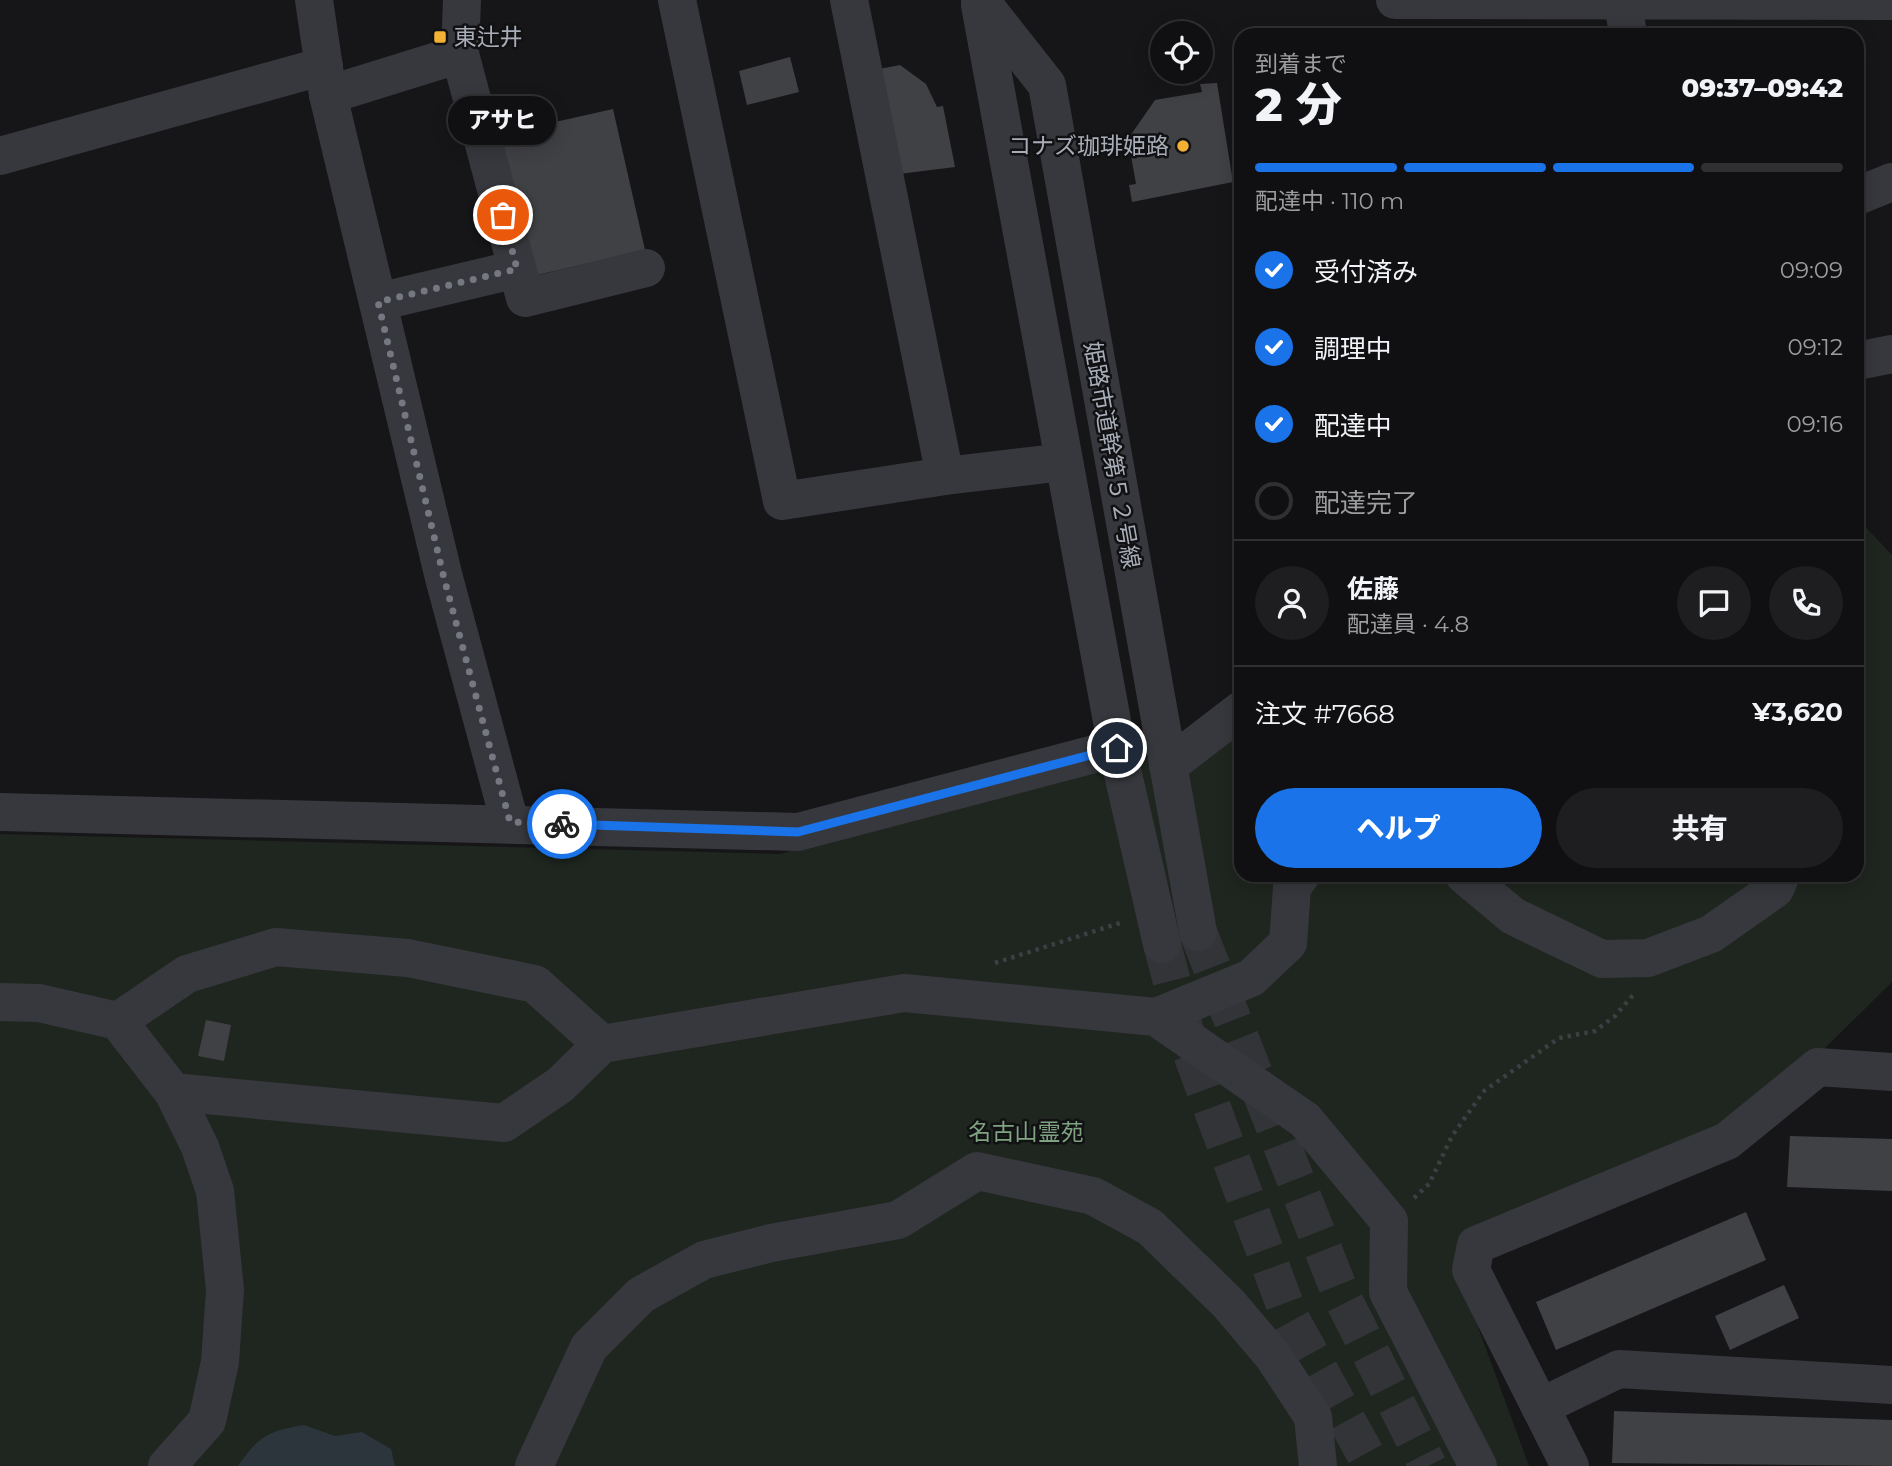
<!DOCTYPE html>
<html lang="ja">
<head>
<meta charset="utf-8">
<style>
	:root { --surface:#101012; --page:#1e1e20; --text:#f1f3f6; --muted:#9c9d9f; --line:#303032; --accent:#1a73e8 }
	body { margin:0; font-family:Montserrat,"Noto Sans JP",sans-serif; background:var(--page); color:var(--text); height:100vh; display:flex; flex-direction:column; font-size:26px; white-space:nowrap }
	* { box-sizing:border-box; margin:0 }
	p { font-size:23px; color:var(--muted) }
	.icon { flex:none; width:38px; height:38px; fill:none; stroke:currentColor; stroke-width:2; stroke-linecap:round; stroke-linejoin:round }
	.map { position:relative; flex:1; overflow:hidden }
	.drawer { position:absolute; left:1234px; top:28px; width:630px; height:854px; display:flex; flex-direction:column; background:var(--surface); border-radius:21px; box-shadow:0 4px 18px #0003,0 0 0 2px var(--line) }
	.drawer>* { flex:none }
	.buttons { position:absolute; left:1150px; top:21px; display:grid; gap:14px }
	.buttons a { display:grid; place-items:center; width:63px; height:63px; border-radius:50%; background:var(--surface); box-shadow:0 4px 18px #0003,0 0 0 2px var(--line); font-size:35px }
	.pin { position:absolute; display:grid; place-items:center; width:60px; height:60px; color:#fff; margin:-30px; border:4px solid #fff; border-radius:50%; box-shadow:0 2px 7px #0007 }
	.courier { position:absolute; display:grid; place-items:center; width:70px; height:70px; margin:-35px; border:5px solid #1a73e8; border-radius:50%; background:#fff; color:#222; box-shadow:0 2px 9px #0007 }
	.bubble { position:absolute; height:49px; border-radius:24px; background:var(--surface); box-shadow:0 4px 18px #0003,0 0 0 2px var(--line); font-size:23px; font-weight:800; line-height:49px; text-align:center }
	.headline em { font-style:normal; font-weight:800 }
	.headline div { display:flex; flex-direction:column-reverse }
	.headline { display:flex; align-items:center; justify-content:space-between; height:119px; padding:0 21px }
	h1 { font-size:46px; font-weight:800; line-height:52px }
	.bar { display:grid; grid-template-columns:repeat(4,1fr); gap:10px 7px; align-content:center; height:84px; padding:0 21px }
	.bar i { height:9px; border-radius:5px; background:var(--line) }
	.bar .on { background:var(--accent) }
	.bar p { grid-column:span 4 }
	.line { display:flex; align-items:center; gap:18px; padding:0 21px; border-top:2px solid var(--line) }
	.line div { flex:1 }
	.round { display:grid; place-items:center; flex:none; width:74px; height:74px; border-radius:37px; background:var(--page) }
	ol { padding:0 21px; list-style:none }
	li { display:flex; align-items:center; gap:21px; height:77px }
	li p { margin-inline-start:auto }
	li .icon { padding:7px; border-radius:50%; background:var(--accent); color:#fff; stroke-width:4 }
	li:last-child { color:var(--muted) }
	li i { width:38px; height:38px; border:4px solid var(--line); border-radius:50% }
	.button { display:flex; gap:14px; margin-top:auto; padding:14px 21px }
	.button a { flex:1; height:80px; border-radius:42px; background:var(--accent); color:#fff; font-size:28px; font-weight:800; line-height:80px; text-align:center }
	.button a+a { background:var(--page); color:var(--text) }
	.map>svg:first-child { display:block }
	.green { fill:#1e261f }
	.water { fill:#2c353c }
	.building { fill:#404145 }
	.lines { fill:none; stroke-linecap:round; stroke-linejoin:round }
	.minor-tunnel { stroke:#333438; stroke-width:38; stroke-dasharray:38 19; stroke-linecap:butt }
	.path { stroke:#3d3f44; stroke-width:4.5; stroke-dasharray:3.5 5; stroke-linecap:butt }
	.minor { stroke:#37383d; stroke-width:38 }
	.done { stroke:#757880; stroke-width:7; stroke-dasharray:0 12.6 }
	.route { stroke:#1a73e8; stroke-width:9 }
	.poi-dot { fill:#f2b134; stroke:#111113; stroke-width:2.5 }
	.labels { text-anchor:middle; stroke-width:5; stroke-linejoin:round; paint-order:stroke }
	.poi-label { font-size:23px; fill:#a8adb8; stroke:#111113; text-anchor:start }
	.street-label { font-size:23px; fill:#a8adb8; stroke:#111113 }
	.park-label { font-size:23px; fill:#7fa381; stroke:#111113 }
</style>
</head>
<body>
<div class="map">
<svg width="1892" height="1466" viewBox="0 0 1892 1466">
	<rect width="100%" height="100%" fill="#161618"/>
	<!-- green -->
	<path class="green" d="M1857,518L1892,555V982L1823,1050L1718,1126L1457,1270L1529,1466H0V834L780,854L1072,771L1194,749L1241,723V875H1857Z"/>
	<!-- water -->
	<path class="water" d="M304,1425L335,1436L362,1432L391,1449L395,1466H238C259,1436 268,1431 304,1425Z"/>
	<!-- building -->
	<g class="building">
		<path d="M790,57L799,92L747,105L739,71Z"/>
		<path d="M900,65L926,84L937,107L943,106L955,167L899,174L874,70Z"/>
		<path d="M1217,83L1233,182L1132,202L1129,185L1136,184L1128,139L1155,100L1202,92L1200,84Z"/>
		<path d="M613,109L645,250L533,276L501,134Z"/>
		<path d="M206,1020L231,1025L224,1061L198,1056Z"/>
		<path d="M1790,1136L1892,1139V1191L1787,1187Z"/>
		<path d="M1746,1212L1766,1260L1556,1350L1536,1302Z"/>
		<path d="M1784,1285L1799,1318L1730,1350L1715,1316Z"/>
		<path d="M1614,1411L1892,1420V1466L1612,1463Z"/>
	</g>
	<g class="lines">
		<!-- minor-tunnel -->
		<g class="minor-tunnel">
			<path d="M1198,932L1341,1295L1428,1466"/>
			<path d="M1162,944L1188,1043L1289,1316L1372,1466"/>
		</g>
		<!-- path -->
		<g class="path">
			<path d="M995,963L1120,923"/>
			<path d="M1414,1198L1429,1184L1452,1136L1484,1091L1559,1038L1595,1031L1615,1016L1633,995"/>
		</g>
		<!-- minor -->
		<g class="minor">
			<path d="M314,0L328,95L444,578L510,823"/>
			<path d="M462,0L460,54L525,298L646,268"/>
			<path d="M677,0L782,501L945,476L1064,462"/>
			<path d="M849,0L945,476"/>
			<path d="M980,0L1047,85L1198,932"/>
			<path d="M1395,0L1892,1"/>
			<path d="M1623,1L1628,35"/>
			<path d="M980,5L1117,748L1162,944"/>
			<path d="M328,95L460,54"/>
			<path d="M0,156L324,66"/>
			<path d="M1857,196L1892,182"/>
			<path d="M378,302L517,269"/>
			<path d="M1857,361L1892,354"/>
			<path d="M1168,766L1241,710"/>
			<path d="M0,812L798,832L1117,748"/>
			<path d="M1464,875L1513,916L1602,959L1648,958L1711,934L1775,889L1781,875"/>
			<path d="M0,1002L39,1003L118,1021L173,1092L200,1147L215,1191L225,1290L220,1362L207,1421L167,1466"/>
			<path d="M1156,1017L1251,978L1288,943L1292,887L1301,875"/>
			<path d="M118,1021L187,974L276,947L408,958L535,984L602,1044L904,993L1156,1017L1305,1120L1389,1221L1388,1292L1478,1466"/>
			<path d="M173,1092L504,1123L560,1085L602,1044"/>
			<path d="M1540,1407L1619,1369L1892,1385"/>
			<path d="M534,1466L589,1347L641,1295L704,1260L771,1243L898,1220L977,1171L1093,1196L1150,1227L1228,1303L1273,1356L1313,1417L1318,1466"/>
			<path d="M1570,1466L1471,1270L1476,1245L1727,1141L1818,1067L1892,1072"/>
		</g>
	</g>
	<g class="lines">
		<!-- done -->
		<path class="done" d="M503,215L517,269L378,302L444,578L510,822L562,824"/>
		<!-- route -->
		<path class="route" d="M562,824L798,832L1117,748"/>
	</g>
	<!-- markers -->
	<g class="poi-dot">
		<rect x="433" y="30" width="14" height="14" rx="3.5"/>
		<circle cx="1183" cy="146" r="7"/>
	</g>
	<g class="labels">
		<!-- poi labels -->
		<g class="poi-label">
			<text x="454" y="45">東辻井</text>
			<text x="1169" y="154" text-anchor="end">コナズ珈琲姫路</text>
		</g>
		<!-- street labels -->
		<g class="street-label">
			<text transform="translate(1112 455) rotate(80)" y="8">姫路市道幹第５２号線</text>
		</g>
		<!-- park labels -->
		<g class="park-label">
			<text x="1026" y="1140">名古山霊苑</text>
		</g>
	</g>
</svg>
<div class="buttons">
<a><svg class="icon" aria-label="locate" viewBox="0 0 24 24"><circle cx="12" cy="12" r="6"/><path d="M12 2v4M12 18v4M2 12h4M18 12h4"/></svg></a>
</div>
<div class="pin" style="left:503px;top:215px;background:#ea580c"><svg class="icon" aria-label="bag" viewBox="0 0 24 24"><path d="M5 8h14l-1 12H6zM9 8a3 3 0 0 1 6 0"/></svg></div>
<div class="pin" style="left:1117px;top:748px;background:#1f2937"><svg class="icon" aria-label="home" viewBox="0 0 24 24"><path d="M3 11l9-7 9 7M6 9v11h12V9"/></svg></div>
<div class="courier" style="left:562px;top:824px"><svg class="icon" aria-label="bike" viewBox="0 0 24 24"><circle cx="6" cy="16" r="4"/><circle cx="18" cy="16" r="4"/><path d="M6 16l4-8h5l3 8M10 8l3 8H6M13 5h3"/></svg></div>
<div class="bubble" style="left:448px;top:96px;width:108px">アサヒ</div>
<section class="drawer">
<div class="headline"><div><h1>2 分</h1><p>到着まで</p></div><em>09:37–09:42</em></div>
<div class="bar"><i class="on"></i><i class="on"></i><i class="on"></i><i></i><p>配達中 · 110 m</p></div>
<ol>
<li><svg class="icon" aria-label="check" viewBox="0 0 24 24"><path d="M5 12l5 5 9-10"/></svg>受付済み<p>09:09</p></li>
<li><svg class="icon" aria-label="check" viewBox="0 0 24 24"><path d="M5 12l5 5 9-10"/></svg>調理中<p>09:12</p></li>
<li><svg class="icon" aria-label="check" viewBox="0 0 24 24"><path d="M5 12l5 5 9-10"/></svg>配達中<p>09:16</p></li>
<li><i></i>配達完了</li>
</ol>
<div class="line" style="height:126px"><a class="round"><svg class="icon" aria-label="person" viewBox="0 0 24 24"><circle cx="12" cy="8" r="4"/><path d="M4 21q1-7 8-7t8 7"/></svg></a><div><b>佐藤</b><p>配達員 · 4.8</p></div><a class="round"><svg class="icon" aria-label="chat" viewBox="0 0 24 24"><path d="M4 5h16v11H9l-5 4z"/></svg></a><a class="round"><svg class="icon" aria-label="phone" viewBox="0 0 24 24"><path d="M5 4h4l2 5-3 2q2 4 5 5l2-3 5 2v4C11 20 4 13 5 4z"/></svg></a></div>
<div class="line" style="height:91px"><div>注文 #7668</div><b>¥3,620</b></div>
<div class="button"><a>ヘルプ</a><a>共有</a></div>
</section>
</div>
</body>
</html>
